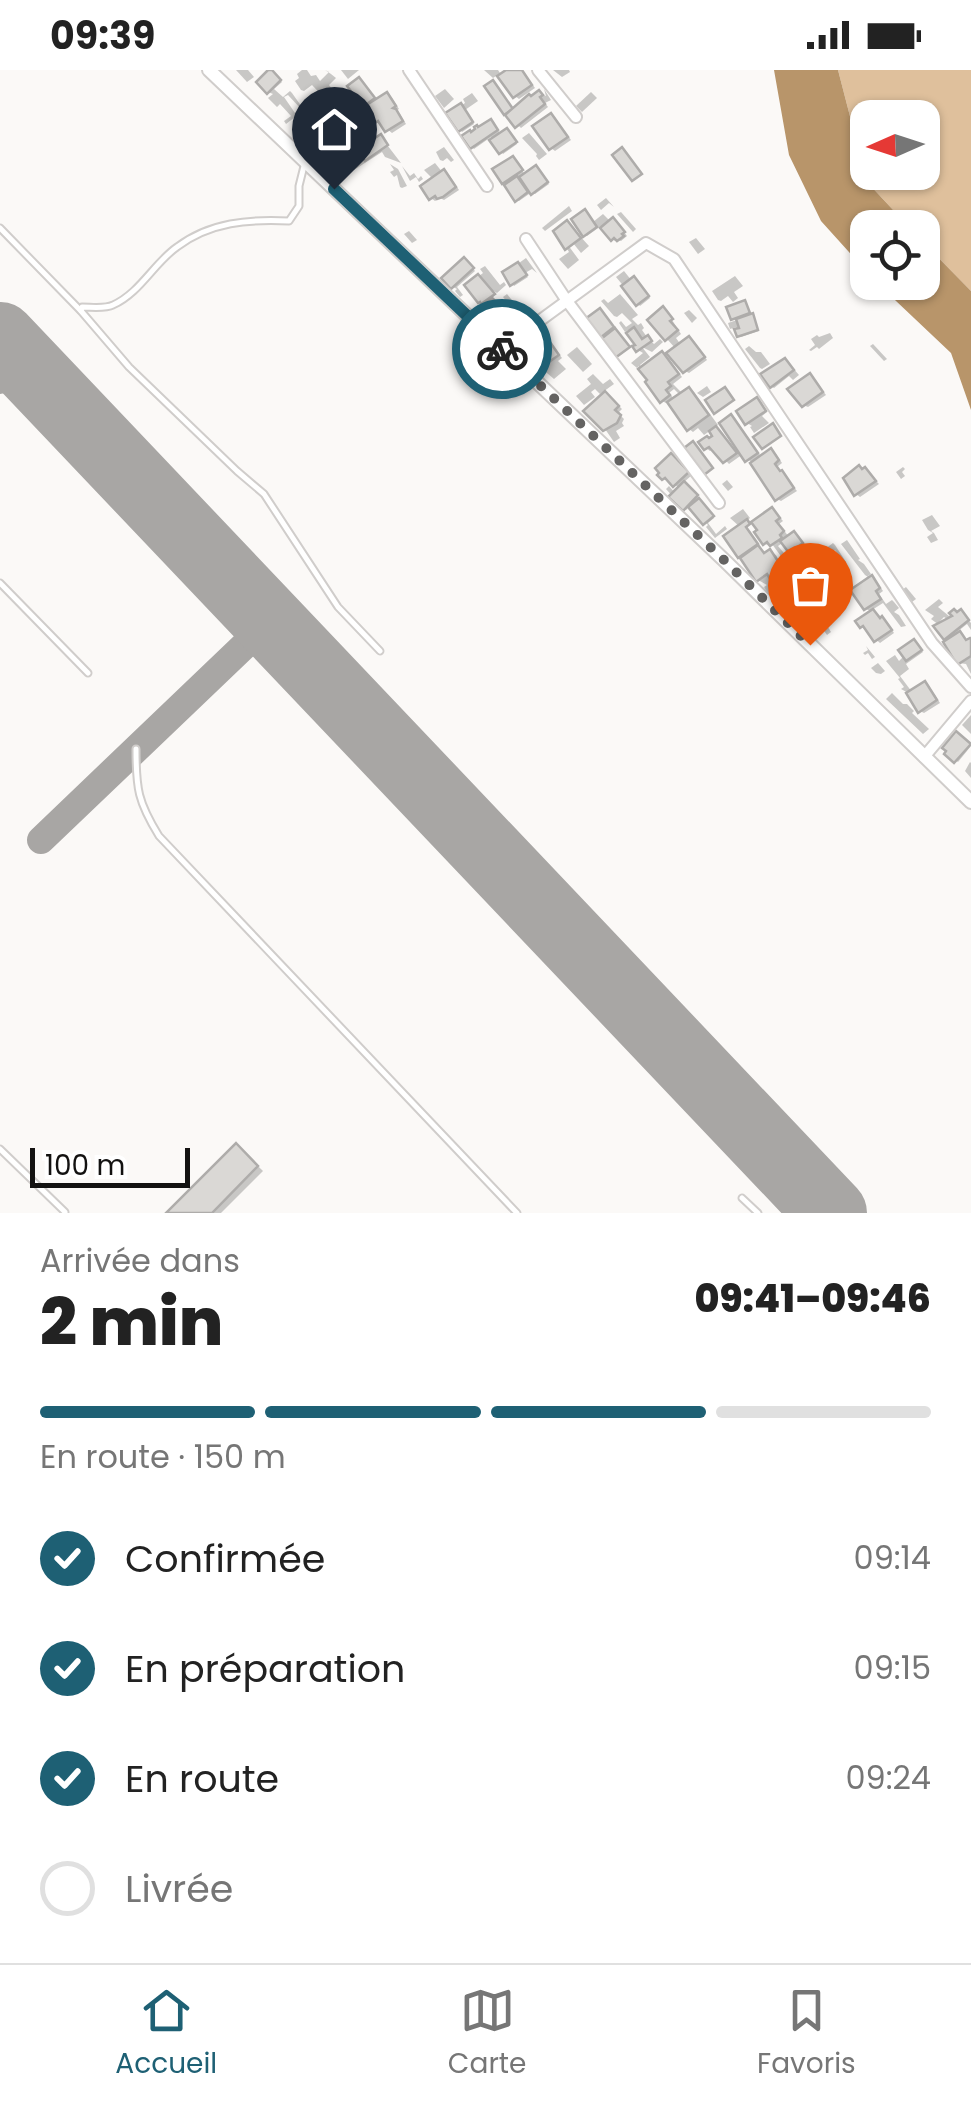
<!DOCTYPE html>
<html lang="fr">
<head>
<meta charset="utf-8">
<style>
	:root { --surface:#fff; --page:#f6f6f6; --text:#222; --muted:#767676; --line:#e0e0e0; --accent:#1e6074 }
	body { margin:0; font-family:Poppins,sans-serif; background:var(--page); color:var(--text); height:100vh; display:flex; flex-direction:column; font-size:38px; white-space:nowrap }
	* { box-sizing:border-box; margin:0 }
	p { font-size:32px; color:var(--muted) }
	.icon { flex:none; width:55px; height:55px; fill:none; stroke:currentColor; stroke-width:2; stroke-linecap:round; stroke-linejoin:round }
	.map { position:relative; height:1143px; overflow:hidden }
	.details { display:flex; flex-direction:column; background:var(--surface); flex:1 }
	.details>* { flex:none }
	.needle { width:65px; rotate:267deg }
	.tools { position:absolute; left:850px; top:30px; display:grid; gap:20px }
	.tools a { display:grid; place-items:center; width:90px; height:90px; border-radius:20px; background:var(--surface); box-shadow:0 2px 8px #0004; font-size:50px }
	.scale { position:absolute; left:30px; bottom:25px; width:160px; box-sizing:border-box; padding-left:10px; border:5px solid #131211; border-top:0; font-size:28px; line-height:35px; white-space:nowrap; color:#131211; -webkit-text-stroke:8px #fff; paint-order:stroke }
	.pin { position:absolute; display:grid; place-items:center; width:85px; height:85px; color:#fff; margin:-102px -42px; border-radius:50% 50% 50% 0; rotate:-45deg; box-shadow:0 0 10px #0007 }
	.pin .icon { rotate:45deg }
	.courier { position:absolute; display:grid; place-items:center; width:100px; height:100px; margin:-50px; border:8px solid #1e6074; border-radius:50%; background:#fff; color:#222; box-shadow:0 2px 12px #0007 }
	.head em { font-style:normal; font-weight:800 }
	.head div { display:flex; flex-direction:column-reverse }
	.head { display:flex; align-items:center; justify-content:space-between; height:170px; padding:0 40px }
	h1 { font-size:65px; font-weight:800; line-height:75px }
	.bar { display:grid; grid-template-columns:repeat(4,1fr); gap:15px 10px; align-content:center; height:120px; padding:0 40px }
	.bar i { height:12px; border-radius:8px; background:var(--line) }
	.bar .current { background:var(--accent) }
	.bar p { grid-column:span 4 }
	ol { padding:0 40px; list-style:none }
	li { display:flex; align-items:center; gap:30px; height:110px }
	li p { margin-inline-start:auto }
	li .icon { padding:10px; border-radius:50%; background:var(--accent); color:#fff; stroke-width:4 }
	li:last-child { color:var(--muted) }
	li i { width:55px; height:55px; border:5px solid var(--line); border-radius:50% }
	.status { display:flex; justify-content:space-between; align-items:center; height:70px; padding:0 50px; background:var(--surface); direction:ltr }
	.status svg { height:28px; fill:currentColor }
	.tabs { display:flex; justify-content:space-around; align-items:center; height:140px; border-top:2px solid var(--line); background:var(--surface); font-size:28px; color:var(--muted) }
	.tabs a { display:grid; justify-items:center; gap:5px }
	.tabs .current { color:var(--accent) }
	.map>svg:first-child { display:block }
	.green { fill:#dfc09c; fill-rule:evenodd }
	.water { fill:#b8956a }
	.shadow { fill:#0003; fill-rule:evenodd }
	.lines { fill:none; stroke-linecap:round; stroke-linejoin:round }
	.taxiway { stroke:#a8a6a4; stroke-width:28 }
	.runway { stroke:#a8a6a4; stroke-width:72 }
	.building { fill:#dad8d5; stroke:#aeacaa; stroke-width:2.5 }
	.service-casing { stroke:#d0cdcb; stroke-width:9 }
	.minor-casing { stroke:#d0cdcb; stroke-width:14 }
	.tertiary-casing { stroke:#d0cdcb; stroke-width:16 }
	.service { stroke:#fff; stroke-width:5 }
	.minor { stroke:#fff; stroke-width:10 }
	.tertiary { stroke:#fff; stroke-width:12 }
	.done { stroke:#646362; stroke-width:10; stroke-dasharray:0 18 }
	.route { stroke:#1e6074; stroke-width:12 }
</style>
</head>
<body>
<div class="status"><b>09:39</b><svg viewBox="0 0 49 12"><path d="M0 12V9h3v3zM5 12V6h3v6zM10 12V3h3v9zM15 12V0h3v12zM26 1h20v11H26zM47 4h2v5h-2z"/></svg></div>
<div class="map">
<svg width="971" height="1143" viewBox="0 0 971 1143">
	<rect width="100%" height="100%" fill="#fbf9f7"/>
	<!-- green -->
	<path class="green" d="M838,0H971V221L923,172L922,158L909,157L867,112ZM868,48H922V102H868Z"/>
	<!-- water -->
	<g class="water">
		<path d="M774,0H838L867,112L909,157L868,158L867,202L821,151L789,85Z"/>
		<path d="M923,172L971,221V340L951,283L877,213L922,212Z"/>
	</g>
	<!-- shadow -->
	<g class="shadow">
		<path d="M236,0H248L254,7L247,12Z"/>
		<path d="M302,0H307L311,6L316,5L320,11L329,2L325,0L331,4L336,8L329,15L337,25L329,33L312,15L304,21L301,20L295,11L299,8L297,4Z"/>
		<path d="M341,0H359L348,9Z"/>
		<path d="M484,0H498L502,6L510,0H522L535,18L519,29L515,26L499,4L493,8Z"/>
		<path d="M553,0H569L570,2L562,7Z"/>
		<path d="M273,2L282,12L274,19L283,27L290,21L292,23L304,40L286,54L284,51L291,46L280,34L277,37L268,28L273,24L268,22ZM288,25L301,39L295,43L284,27Z"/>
		<path d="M362,11L377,32L388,25L392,28L399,39L395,41L400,44L406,54L392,63L377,51L365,35Z"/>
		<path d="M487,17L514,41L539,23L546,26L544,19L551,30L545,33L548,37L521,58L506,43Z"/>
		<path d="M445,19L454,29L444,38L435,26Z"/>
		<path d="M591,22L597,28L582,42L576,36Z"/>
		<path d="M472,23L478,31L465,40L474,54L462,62L448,44L465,33L463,29Z"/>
		<path d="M352,46L368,65L365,67L366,69L360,74L354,69H350L340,53Z"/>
		<path d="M551,46L555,48L571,70L555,81L551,78Z"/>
		<path d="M491,52L501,64L509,62L517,74L503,84L491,67L474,79L472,77Z"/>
		<path d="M529,63L547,84L539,90L536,86L537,84L522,68Z"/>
		<path d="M381,67L401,93L385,87L382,82L354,100L352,99L349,94L353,91L350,87Z"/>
		<path d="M444,77L454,90L451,92L447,88L443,91L440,90L436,82Z"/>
		<path d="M515,90L526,106L539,99L549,114L535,124L532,122L519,131L517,130L496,100Z"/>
		<path d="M435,93L443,103L449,105L459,120L444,130L440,128L435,131L431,128L434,110L424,100Z"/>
		<path d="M390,94L398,99L407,116L402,118L400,117L397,105L394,107L390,102L394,100Z"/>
		<path d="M402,96L410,106L414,103L418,109L421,106L423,109L419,112L416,107L410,111Z"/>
		<path d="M606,128L614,137L609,133L601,140L597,135Z"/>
		<path d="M569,136L572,141L545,161L542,158Z"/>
		<path d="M621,142L636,159L633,162L617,144Z"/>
		<path d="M603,144L611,152L616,151L627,166L621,171L617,169L615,171L601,156L587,166L585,165L593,152Z"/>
		<path d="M569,154L589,176L581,183L569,168L565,171L579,190L568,199L559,189L569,182L556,161Z"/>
		<path d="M409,161L417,170L412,173L404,164Z"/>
		<path d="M696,168L705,179L698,184L689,172Z"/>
		<path d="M526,188L537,203L532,199L525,203L528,207L514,216L505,203Z"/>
		<path d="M467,191L475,201L457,217L463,225L460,227L455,221L457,219L453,217Z"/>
		<path d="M485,196L500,215L504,212L506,215L497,223L487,217L494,227L490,230L508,244L505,245L517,256L510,262L499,250L495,254L493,252L488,235L467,215L483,203L480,199Z"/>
		<path d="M624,201L632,211L637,210L650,228L640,236L616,207Z"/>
		<path d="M735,206L743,216L734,222L738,228L733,232L728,226L721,231L718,230L712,221Z"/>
		<path d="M507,224L520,240L516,243L503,227Z"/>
		<path d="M620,224L638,245L632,249L638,255L641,253L644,258L642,260L647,267L654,274L660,269L663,272L652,282L642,277L650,287L640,295L642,299L662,284L666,286L682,307L673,314L683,324L689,320L694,322L718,355L714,358L721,362L738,384L741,381L731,347L736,350L762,388L771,381L776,384L782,393L777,397L797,421L781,431L777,429L752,393L743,384L729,394L714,378L710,381L706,378L716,366L714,358L704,365L698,358L693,362L689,359L669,331L666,333L662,331L639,296L637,298L631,293L643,283L638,280V275L628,260L625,262L619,253L621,251L626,257L632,253L622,243L617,247L614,246L601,231L604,229L608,233ZM674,319L681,326L675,330L669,323Z"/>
		<path d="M745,233L759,261L741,267L736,257L730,259L728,253L737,250L733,248Z"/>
		<path d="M689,240L697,248L692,253L684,243Z"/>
		<path d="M667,242L681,264L676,268L681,275L690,269L694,271L707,290L689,303L685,301L676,279L667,269Z"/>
		<path d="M830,263L833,268L819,279L817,277L811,281L809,280L815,275L811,269L817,265L819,267Z"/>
		<path d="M543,265L562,288L558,291L566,299L554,309L541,298L527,277Z"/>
		<path d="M873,274L887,289L884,291L870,276Z"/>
		<path d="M749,276L756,282H761L770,294L762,299L760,298L745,279Z"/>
		<path d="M577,277L592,294L583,302L567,285Z"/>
		<path d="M786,290L799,305L793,310L789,306L774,318L771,316Z"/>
		<path d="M529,292L544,307L542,308L527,293Z"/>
		<path d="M593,304L603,314L610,309L614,314L600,324L595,319L591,322L595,327L584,335L576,326L591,314L587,309Z"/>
		<path d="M810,306L814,309L826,325L808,337L803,335Z"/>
		<path d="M707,316L711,322L703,327L697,323Z"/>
		<path d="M610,327L622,339L618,343L624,349L622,353L624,356L616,361L620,368L614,372L605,359Z"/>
		<path d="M759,331L767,342L762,346L769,353L754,363L750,357L752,356L747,353Z"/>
		<path d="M676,389L692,405L683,413L699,427L697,429L714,448L708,453L716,464L725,456L727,459L715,468L706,457L708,455L690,436L686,440L684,439L666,419L669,416L675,423L680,418L663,408Z"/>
		<path d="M903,397L905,399L902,402L905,406L901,409L896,402Z"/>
		<path d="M865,400L879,414L860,427L856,424Z"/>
		<path d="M727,410L733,417L728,421L722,414Z"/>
		<path d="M743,439L750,448L744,453L766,485L770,482L776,485L785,502L791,507L797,508L794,505L797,504L791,500L772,474L769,476L764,473L773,440L783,451L779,454L789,467L796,465L803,475L801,477L806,480L814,492L827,482L825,479L833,473L835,475L846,492L844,493L835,480L831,482L842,501L837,504L845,517L838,521L836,520L821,494L809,502L813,507L801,516L803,519L796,513L792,516L799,527L788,536L793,542L788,546L783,541L784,540L772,531L764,517L767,515L758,510L727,466L740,457L730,448ZM784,472L795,484L789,489L778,476Z"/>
		<path d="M932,445L940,456L931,461L934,463L938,470L931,473L927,467L933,463L928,460L922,450Z"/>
		<path d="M847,470L860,489L858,490L864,494L871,504L868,506L876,511L883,521L879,524L886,534L892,530L894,532L899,538L894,542L899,545L906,556L901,557L883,533L872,540L887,552L894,563L880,573L862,557L872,542L866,539L871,509L865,505L841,474Z"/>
		<path d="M823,516L837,533L833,537L829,533L822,538L820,537L809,521L812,518L816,521Z"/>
		<path d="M906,517L916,529L912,532L902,520Z"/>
		<path d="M939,529L943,533L938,537L949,546L954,542L963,544L971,553V560L967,554L957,562L964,566L968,572L971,571V604L966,594L959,593L949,570L946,568L939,555L931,549L934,546L925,540ZM944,547L950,551L943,556L938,553Z"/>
		<path d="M819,544L825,553L829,550L832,554L828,557L831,562L827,565L820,555L811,560L803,559Z"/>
		<path d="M917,573L923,582L906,594L909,599L900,606L912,622L925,614L929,616L940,633L924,643L920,641L910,624L901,619L904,617L898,609L900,608L886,591L895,585L899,591Z"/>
		<path d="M866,576L875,587L872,589L868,583L865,585L863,583L868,580Z"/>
		<path d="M878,593L885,601L881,604L876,603L871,598Z"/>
		<path d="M892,623L903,634H907L914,641L912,643L929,659L923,664L886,629Z"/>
		<path d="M971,645V664L962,655Z"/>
		<path d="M956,664L971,676L958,692L947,684Z"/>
		<path d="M970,692L971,693V708L965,701Z"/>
		<path d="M237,1076L263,1101L221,1143H169Z"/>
	</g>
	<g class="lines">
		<!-- taxiway -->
		<g class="taxiway">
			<path d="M0,310L22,292"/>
			<path d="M41,770L270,551"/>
		</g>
		<!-- runway -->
		<path class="runway" d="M0,268L831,1143"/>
	</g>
	<!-- building -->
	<g class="building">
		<path d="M268,0H272L281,10L267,24L256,12Z"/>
		<path d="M506,0H522L532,15L513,28L497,6Z"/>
		<path d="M359,7L375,28L363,37L347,16Z"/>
		<path d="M493,10L513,39L504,45L484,16Z"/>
		<path d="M539,20L543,25L540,27L545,34L515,58L505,45L529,24L531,26Z"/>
		<path d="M387,22L396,36L393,38L396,39L403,51L385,62L378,51L375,53L365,36Z"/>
		<path d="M461,33L473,52L458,62L445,43Z"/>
		<path d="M551,43L568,67L549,80L532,56Z"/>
		<path d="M491,49L498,60L470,79L461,66L470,60L471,62L475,59L474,57L477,55L478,57Z"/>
		<path d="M359,51L367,63L364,65L365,68L355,75L351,68L348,71L342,62Z"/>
		<path d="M507,58L517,72L499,84L489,70Z"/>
		<path d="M381,64L388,75L365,91L357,80Z"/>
		<path d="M622,77L642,104L632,111L612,85Z"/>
		<path d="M513,86L523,100L502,114L492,99Z"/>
		<path d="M536,95L548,112L531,125L519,107Z"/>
		<path d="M444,99L456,117L443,127L437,129L435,126L429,130L420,116Z"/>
		<path d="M517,106L528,122L515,132L504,115Z"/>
		<path d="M585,139L597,157L583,167L571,149Z"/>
		<path d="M613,147L625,162L622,164L624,166L617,171L614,168L611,171L600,158Z"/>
		<path d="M567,150L581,168L565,180L553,161Z"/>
		<path d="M464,187L474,198L451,219L441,208Z"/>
		<path d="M518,192L527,205L510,216L502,202Z"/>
		<path d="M478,204L495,224L481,234L480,232L478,233L464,215Z"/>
		<path d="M634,206L649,226L636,236L621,216Z"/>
		<path d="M492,228L507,241L491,254L479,239Z"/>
		<path d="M745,230L750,243L731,250L726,237Z"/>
		<path d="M663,236L673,249L670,251L678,260L665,271L647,250Z"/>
		<path d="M600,238L614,257L600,268L585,249Z"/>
		<path d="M753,243L758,260L737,267L734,259L739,258L736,249Z"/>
		<path d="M634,257L642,269L648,265L652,271L636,282L632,276L635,275L626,263Z"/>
		<path d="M615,258L630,277L615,288L601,269Z"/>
		<path d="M543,262L559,285L539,299L523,277Z"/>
		<path d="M689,266L705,287L683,303L666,283Z"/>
		<path d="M662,281L679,304L668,312L671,316L666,320L670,325L660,333L645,312L647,310L638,299Z"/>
		<path d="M785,288L794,300L770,318L760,304Z"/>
		<path d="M810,303L823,322L802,337L787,319Z"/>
		<path d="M689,317L709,345L687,361L667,332Z"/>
		<path d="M725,317L734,330L714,344L705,330Z"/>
		<path d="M605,321L619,336L615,340L621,345L617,353L603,361L583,341Z"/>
		<path d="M757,327L766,341L745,355L736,341Z"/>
		<path d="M731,344L758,383L745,392L719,353Z"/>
		<path d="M773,353L781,366L762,379L753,367Z"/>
		<path d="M716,356L737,383L723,393L709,377L704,380L698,372L707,366L709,368L712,366L709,361Z"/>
		<path d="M693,371L713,398L704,405L684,378Z"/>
		<path d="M771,378L779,390L775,394L780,401L782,400L794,418L775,431L750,393Z"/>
		<path d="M671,383L689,402L673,417L665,408L662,410L657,405L659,403L655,398Z"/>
		<path d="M859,395L862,399L865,397L876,411L854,426L843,408Z"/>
		<path d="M684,411L698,425L683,441L668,427Z"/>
		<path d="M699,428L714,446L703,455L688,437Z"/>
		<path d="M772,437L780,448L776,451L784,461L780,465L782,468L770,476L767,472L763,475L754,462L757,460L751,452Z"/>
		<path d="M747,449L750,454L746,457L758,474L738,488L723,466Z"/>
		<path d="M794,461L803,473L789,483L780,471Z"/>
		<path d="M758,475L764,483L770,479L783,499L770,509L767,504L756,512L740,488Z"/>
		<path d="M803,476L811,486L789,502L782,491Z"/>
		<path d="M833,485L840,497L843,495L845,497L827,508L819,494Z"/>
		<path d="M872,505L880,518L876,521L881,529L864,540L850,520Z"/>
		<path d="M816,539L824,550L807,561L805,558L801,561L796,554Z"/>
		<path d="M873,539L880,548L882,546L892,560L874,572L863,556L860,558L855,551Z"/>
		<path d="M954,539L957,542L961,539L969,550L944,570L933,556L952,546L949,543Z"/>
		<path d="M960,561L966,570L970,568L971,569V586L957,595L943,572Z"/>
		<path d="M914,569L922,580L906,591L898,580Z"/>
		<path d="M925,611L937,630L918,643L906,623Z"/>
		<path d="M956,661L971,674L954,693L944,684L946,681L942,678Z"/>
		<path d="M236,1073L258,1096L212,1143H166Z"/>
	</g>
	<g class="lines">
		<!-- service casing -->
		<g class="service-casing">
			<g id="service">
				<path d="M0,158L81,241L129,297L237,401L264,424L338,537L380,581"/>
				<path d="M81,241L82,237C92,237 105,239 113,235C140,223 154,193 177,177C210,152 249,149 289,151L299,136V116L305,92"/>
				<path d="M0,513L88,603"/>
				<path d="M136,679C136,719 138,732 159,766L517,1143"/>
				<path d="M0,1079L65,1142"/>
				<path d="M742,1128L758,1143"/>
			</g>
		</g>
		<!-- minor casing -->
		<g class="minor-casing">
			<g id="minor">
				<path d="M409,0L487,116"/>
				<path d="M538,0L576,47"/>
				<path d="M526,169L567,231L719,433"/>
				<path d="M501,279L646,173L674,189L932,573L971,617"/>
				<path d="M924,687L971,631"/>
			</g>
		</g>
		<!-- tertiary casing -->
		<g class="tertiary-casing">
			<path id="tertiary" d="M209,0L725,491L971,732"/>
		</g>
		<!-- service -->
		<use href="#service" class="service"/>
		<!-- minor -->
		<use href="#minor" class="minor"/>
		<!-- tertiary -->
		<use href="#tertiary" class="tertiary"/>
	</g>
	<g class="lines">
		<!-- done -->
		<path class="done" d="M502,279L725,491L810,575"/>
		<!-- route -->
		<path class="route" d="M334,119L502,279"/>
	</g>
</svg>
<div class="tools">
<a><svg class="needle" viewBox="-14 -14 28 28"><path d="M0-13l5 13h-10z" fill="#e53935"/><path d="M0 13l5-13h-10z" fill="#767676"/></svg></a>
<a><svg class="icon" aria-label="locate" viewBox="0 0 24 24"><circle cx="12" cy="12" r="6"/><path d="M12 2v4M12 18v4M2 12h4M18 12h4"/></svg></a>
</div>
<div class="scale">100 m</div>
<div class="pin" style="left:810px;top:575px;background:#ea580c"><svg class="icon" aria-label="bag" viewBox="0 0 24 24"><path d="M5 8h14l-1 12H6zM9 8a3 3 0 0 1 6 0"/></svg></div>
<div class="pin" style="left:334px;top:119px;background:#1f2937"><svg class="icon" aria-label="home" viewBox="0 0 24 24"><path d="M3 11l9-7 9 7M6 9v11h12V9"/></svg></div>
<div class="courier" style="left:502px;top:279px"><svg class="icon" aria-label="bike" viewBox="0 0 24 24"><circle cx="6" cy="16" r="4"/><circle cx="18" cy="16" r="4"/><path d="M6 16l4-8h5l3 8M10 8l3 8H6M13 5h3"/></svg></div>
</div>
<section class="details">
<div class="head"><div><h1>2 min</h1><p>Arrivée dans</p></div><em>09:41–09:46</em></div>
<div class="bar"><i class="current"></i><i class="current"></i><i class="current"></i><i></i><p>En route · 150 m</p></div>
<ol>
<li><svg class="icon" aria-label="check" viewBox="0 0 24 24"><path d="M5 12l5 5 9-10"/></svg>Confirmée<p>09:14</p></li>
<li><svg class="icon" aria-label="check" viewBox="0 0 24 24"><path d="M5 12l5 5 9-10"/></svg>En préparation<p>09:15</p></li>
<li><svg class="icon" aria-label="check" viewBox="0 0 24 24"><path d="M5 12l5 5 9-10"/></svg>En route<p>09:24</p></li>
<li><i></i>Livrée</li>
</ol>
</section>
<nav class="tabs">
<a class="current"><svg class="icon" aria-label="home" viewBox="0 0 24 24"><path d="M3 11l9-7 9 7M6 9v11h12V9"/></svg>Accueil</a>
<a><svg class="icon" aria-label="map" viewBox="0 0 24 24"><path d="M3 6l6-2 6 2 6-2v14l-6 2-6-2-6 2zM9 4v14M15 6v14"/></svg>Carte</a>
<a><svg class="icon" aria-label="saved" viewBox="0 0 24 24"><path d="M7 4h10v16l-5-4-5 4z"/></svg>Favoris</a>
</nav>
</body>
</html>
